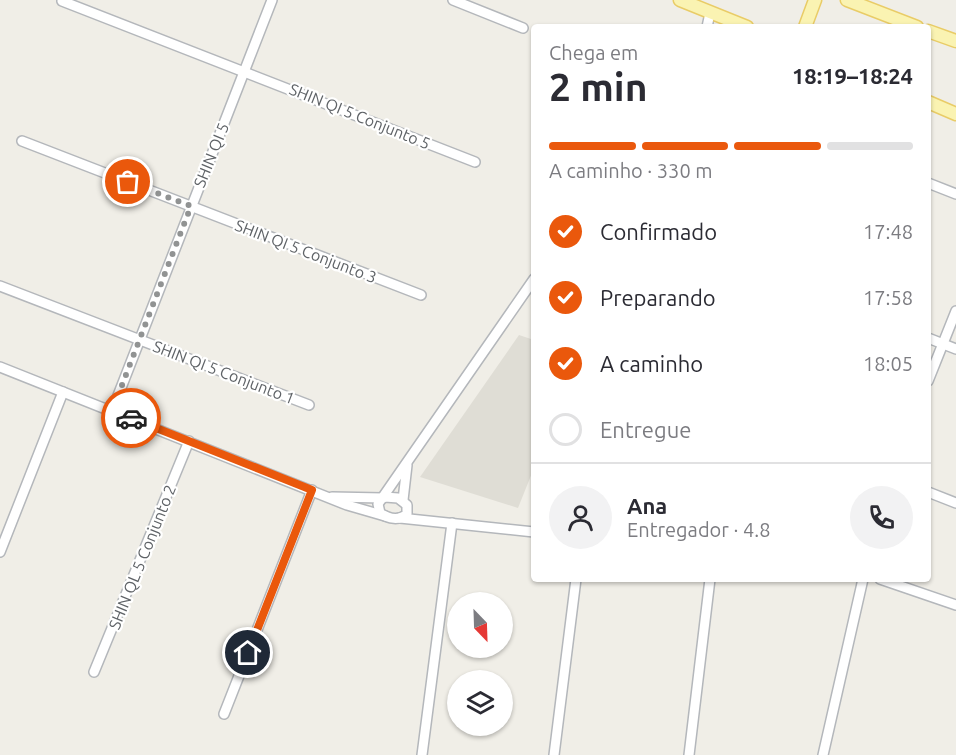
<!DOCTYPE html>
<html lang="pt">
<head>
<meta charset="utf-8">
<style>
	:root { --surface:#fff; --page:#f2f2f3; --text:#2b2b33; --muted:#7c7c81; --line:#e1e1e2; --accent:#ea580c }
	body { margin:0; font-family:Ubuntu,sans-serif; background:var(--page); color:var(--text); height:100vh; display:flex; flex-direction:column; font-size:22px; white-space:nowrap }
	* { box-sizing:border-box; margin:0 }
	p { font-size:20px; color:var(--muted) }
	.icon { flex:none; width:33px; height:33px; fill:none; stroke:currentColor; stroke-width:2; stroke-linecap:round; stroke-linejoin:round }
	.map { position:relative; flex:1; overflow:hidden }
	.drawer { position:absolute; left:531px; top:24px; width:400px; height:558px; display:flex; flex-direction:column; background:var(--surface); border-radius:6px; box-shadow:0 2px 4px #0004 }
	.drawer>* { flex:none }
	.needle { width:39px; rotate:157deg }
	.tools { position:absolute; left:447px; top:592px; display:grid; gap:12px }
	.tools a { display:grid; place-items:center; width:66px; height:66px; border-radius:50%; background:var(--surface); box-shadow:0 2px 4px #0004; font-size:30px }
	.pin { position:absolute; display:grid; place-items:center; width:51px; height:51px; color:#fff; margin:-26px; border:3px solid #fff; border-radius:50%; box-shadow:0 2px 6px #0007 }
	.courier { position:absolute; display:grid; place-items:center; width:60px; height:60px; margin:-30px; border:4px solid #ea580c; border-radius:50%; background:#fff; color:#222; box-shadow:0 2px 8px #0007 }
	.headline em { font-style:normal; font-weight:600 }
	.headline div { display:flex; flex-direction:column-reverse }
	.headline { display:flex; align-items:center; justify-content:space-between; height:102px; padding:0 18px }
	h1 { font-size:39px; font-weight:600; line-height:45px }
	.bar { display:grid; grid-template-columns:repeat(4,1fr); gap:9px 6px; align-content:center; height:72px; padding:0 18px }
	.bar i { height:8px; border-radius:4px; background:var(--line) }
	.bar .selected { background:var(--accent) }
	.bar p { grid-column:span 4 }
	.line { display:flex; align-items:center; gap:15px; padding:0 18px; border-top:2px solid var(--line) }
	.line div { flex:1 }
	.round { display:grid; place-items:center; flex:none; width:63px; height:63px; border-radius:32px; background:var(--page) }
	ol { padding:0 18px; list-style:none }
	li { display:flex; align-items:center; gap:18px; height:66px }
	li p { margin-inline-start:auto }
	li .icon { padding:6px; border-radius:50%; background:var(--accent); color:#fff; stroke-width:4 }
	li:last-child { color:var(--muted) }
	li i { width:33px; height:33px; border:3px solid var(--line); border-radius:50% }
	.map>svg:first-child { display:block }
	.education { fill:#dfddd5 }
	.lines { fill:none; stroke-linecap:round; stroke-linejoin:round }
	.minor-casing { stroke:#b4b7bb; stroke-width:12 }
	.major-casing { stroke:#e9cc67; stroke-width:15 }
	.minor { stroke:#fff; stroke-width:9 }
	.major { stroke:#faf3b2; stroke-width:12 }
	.done { stroke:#919393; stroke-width:6; stroke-dasharray:0 10.8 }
	.route { stroke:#ea580c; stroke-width:8 }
	.labels { text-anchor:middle; stroke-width:4.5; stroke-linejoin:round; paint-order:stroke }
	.street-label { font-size:16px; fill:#5e6266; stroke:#fff }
</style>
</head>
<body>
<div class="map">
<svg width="956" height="755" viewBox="0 0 956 755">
	<rect width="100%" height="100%" fill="#f0eee7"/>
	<!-- education -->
	<path class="education" d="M519,335L534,340V468L518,508L420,477Z"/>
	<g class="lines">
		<!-- minor casing -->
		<g class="minor-casing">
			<g id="minor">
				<path d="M453,0L523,28"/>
				<path d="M62,1L475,162"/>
				<path d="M707,27L710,13"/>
				<path d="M22,141L421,295"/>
				<path d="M928,183L956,194"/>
				<path d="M0,286L309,405"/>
				<path d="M928,338L956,349"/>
				<path d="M0,367L347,505L385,516"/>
				<path d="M928,381L956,311"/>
				<path d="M112,411L272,0"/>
				<path d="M928,492L956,503"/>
				<path d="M332,497L383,498"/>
				<path d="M385,497L398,498L407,505V514C399,521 389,519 380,513L378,504L534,279"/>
				<path d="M403,500L407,465"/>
				<path d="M400,518L534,532"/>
				<path d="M0,552L63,392"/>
				<path d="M880,579L956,605"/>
				<path d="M94,672L189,441"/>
				<path d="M224,714L312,490"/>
				<path d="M422,755L452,523"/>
				<path d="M554,755L576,579"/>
				<path d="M689,755L710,579"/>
				<path d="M823,755L863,579"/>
			</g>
		</g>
		<!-- major casing -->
		<g class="major-casing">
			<g id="major">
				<path d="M680,0L747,27"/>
				<path d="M847,0L917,27"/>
				<path d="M805,27L815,0"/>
				<path d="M928,31L956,41"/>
				<path d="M928,102L956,114"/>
			</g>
		</g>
		<!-- minor -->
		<use href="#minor" class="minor"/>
		<!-- major -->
		<use href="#major" class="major"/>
	</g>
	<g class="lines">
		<!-- done -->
		<path class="done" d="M128,182L191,206L112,411L131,418"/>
		<!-- route -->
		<path class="route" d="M131,418L312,490L248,653"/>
	</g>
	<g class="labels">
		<!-- street labels -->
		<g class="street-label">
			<text transform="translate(360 116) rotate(22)" y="6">SHIN QI 5 Conjunto 5</text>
			<text transform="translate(211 155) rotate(-68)" y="6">SHIN QI 5</text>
			<text transform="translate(306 251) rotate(21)" y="6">SHIN QI 5 Conjunto 3</text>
			<text transform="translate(224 372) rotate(21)" y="6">SHIN QI 5 Conjunto 1</text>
			<text transform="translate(142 557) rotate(-68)" y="6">SHIN QL 5 Conjunto 2</text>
		</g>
	</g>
</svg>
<div class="tools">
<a><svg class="needle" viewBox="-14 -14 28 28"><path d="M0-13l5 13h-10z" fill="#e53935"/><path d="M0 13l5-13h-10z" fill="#7c7c81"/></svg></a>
<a><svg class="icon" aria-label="layers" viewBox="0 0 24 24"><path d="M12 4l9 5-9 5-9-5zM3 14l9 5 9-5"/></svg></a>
</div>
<div class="pin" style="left:128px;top:182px;background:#ea580c"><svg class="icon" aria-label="bag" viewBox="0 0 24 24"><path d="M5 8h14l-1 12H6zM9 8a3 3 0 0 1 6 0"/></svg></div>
<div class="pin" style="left:248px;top:653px;background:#1f2937"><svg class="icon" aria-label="home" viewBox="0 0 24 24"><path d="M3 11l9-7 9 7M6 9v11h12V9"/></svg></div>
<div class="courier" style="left:131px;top:418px"><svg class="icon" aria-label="car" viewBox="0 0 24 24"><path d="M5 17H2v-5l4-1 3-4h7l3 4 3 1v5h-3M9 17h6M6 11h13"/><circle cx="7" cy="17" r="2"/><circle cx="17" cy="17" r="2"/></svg></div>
<section class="drawer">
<div class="headline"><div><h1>2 min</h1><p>Chega em</p></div><em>18:19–18:24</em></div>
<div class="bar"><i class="selected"></i><i class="selected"></i><i class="selected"></i><i></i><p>A caminho · 330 m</p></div>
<ol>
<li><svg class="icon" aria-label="check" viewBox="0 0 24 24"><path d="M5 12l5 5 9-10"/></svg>Confirmado<p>17:48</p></li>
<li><svg class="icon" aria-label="check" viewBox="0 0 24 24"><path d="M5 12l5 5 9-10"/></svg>Preparando<p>17:58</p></li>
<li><svg class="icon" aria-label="check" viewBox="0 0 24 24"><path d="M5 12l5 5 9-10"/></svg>A caminho<p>18:05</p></li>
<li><i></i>Entregue</li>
</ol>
<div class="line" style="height:108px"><a class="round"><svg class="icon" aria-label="person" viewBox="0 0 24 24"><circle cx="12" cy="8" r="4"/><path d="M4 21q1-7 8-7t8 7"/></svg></a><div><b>Ana</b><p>Entregador · 4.8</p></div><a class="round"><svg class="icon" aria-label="phone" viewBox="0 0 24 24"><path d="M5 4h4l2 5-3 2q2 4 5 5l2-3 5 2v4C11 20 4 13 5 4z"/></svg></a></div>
</section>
</div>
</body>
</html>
